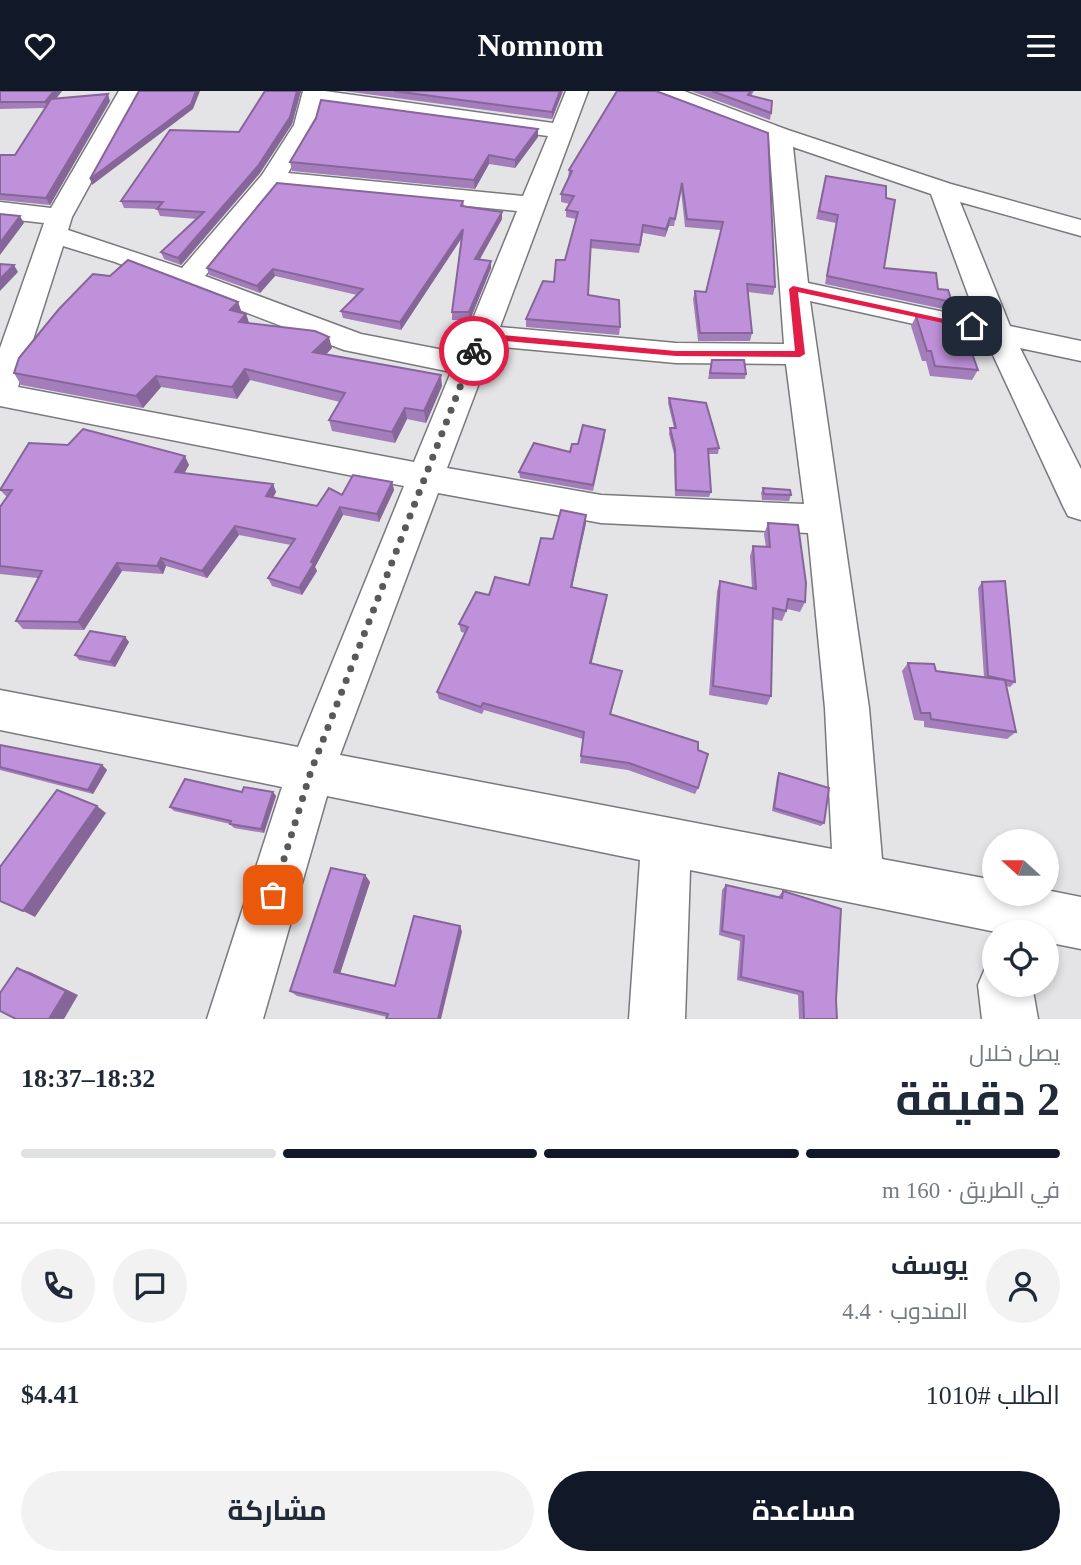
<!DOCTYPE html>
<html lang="ar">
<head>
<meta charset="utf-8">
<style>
	:root { --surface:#fff; --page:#f2f2f3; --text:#1f2937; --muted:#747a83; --line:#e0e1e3; --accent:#111827 }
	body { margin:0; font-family:"Times New Roman",Cairo,serif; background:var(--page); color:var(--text); direction:rtl; height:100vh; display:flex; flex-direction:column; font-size:26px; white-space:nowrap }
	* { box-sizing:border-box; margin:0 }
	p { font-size:23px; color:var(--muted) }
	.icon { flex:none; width:38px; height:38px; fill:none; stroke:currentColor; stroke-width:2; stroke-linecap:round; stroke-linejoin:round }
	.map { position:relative; height:928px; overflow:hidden; direction:ltr }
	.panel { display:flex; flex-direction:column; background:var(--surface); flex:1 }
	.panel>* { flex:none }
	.needle { width:46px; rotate:291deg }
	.controls { position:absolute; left:982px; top:738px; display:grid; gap:14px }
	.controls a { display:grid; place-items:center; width:77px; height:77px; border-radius:50%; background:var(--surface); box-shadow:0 4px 10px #0003; font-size:35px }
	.pin { position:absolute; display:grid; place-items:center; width:60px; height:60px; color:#fff; margin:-30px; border-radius:14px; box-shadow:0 4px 10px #0006 }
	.courier { position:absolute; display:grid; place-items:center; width:70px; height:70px; margin:-35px; border:5px solid #e11d48; border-radius:50%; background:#fff; color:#222; box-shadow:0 2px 9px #0007 }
	.overview em { font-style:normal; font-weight:700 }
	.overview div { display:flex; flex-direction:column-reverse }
	.overview { display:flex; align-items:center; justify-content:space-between; height:119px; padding:0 21px }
	h1 { font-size:46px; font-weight:700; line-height:52px }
	.bar { display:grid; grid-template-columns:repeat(4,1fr); gap:10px 7px; align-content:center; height:84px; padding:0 21px }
	.bar i { height:9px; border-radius:5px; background:var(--line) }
	.bar .active { background:var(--accent) }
	.bar p { grid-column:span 4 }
	.line { display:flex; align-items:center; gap:18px; padding:0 21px; border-top:2px solid var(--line) }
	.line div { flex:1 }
	.round { display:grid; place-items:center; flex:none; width:74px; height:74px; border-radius:37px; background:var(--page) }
	.action { display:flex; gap:14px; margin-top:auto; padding:14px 21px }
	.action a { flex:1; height:80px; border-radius:42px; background:var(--accent); color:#fff; font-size:28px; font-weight:700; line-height:80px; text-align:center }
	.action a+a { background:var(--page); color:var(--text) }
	header { display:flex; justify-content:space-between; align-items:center; height:91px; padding:0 21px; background:var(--accent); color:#fff; font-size:32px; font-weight:700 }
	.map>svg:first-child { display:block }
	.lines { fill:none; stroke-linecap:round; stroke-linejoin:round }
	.street-casing { stroke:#79797d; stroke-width:3 }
	.street { fill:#fff; fill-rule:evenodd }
	.wall { fill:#a47dbb }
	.shaded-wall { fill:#866699 }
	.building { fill:#bf91da; stroke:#866699; stroke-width:2 }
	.route { fill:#e11d48 }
	.done { stroke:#59595b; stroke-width:7; stroke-dasharray:0 12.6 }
</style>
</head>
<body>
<header><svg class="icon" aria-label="menu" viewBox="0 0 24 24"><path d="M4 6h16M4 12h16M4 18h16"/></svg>Nomnom<svg class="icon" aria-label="heart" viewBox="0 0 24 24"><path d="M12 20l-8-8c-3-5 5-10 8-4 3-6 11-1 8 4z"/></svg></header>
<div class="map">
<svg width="1081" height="928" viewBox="0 0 1081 928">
	<rect width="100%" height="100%" fill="#e4e4e7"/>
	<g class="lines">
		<!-- street casing -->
		<g class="street-casing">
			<g id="street">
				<path d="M119,0H141L72,126L68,139L182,177L262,84L294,34L303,0H325L553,32L566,0H588L500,236L676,252L784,253L769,48L656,5L653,0H684L788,39L951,93L1081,129V145L960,111L1010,235L1081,250V270L1020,257L1081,378V429L1068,425L1063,415L986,249L810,210L869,617L882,768L994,789V803H1046V799L1081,806V858L1046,851V842H1001L690,779L685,928H629L640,769L327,705L263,928H207L282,696L0,639V599L298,656L404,395L0,315V257L44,132L0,127V111L51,117ZM321,15L548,45L523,105L288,82L316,34ZM793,56L931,103L977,228L808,192ZM278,96L517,120L459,262L361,243L205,185ZM63,155L115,171L344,259L451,281L414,371L18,296ZM493,255L676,272L786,273L804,413L601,404L447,377ZM438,402L601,432L808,442L825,617L832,758L340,664Z"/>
				<path d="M994,871V894H1032L1038,928H982L978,894L986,875Z"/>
			</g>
		</g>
		<!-- street -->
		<use href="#street" class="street"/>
	</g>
	<!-- wall -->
	<g class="wall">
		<path d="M0,0H62L56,8L110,10L50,114L0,109V64H15L45,17L0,18Z"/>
		<path d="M265,0H301L292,33L260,82L181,174L164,168L161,161L197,128L160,125L157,118L124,117L121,110L239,41Z"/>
		<path d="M344,0H563L552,28Z"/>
		<path d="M617,0L775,196L773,204L748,201L752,242L750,250H698L693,208L695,200L706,201L721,139L685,136L681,99L674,135H669L665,146L643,142L639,162L590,157L588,204L620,236L619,244L526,236V228L554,191L565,169L576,128L566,126V119L570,113L561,111V103L568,87L569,79Z"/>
		<path d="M691,0H754L751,5L771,22L770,29Z"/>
		<path d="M538,46L515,77L489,73L475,98L292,80L290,71Z"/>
		<path d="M824,93L884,177L938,198L952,211L948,219L825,193L836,132L816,128Z"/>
		<path d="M463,110L464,115L502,128L480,168L491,170V177L470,229H452V221L461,148L401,239L343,227L341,220L357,204L275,185L260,202L209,184L207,177Z"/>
		<path d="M238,211L242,222L246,223L249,232L332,257L326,263L442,295L426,332L407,328L395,352L332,340L329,329L340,311L250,289L237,308L161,296L143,317L21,294L14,282Z"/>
		<path d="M916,225L978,279L972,289L930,285L926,270H922L911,235Z"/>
		<path d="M712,269L746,283L745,288H708Z"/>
		<path d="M669,307L719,357L718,363H708L711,401L709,406L675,405L674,363L669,343L670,337H674L668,312Z"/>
		<path d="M605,345L593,400L520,387L519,381L570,361L578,353Z"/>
		<path d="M189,374L184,382L273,393L276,401L273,407L317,415L342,404L392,391L394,399L379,431L343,424L315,476L317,480L302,504L272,495L268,487L291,454L239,444L207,487L166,475L163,483L122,480L84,539L23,538L16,530L38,487L0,483V416L7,406L0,399Z"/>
		<path d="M763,397L791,404L789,410L762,409L761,402Z"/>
		<path d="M586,424V432L572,497L607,504L591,572L622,580L611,623L698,697L695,703L628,679L580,672L583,648L484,619L482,623L439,608L437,601L465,542L461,541L459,533L489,504L529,494L553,448Z"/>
		<path d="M768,432L805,511L800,521L787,518L782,530L773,528L771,605L767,614L709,604L717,500L720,490L752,497L750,465L753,455L766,456L764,443Z"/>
		<path d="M982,491L1015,591L1010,596L1006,595L1016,641L1007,648L924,636V630L914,629L902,580L908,572L936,580L984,586L978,497Z"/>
		<path d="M125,546L129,551L115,576L79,569L75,564Z"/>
		<path d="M0,654L102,674L107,679L93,703L0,679Z"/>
		<path d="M779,682L824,732L821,735L772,720L777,686Z"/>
		<path d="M242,701H273L276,705L264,742L234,737L230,733L174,720L170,716Z"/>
		<path d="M365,784L370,791L340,882L395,895L460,835L462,841L387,926L297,905L290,900Z"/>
		<path d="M726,794L778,806L783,800L836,909L837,928H799L798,904L737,889L740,850L719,844L722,799Z"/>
	</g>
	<!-- shaded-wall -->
	<g class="shaded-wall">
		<path d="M54,0H62L48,17L45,11Z"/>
		<path d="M196,0H200L193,18L92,94L90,88Z"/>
		<path d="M297,0H301L292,33L260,82L181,174L178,167Z"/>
		<path d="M560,0H563L552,28V21Z"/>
		<path d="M108,3L110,10L50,114L46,107Z"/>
		<path d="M538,38V46L515,77V69Z"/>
		<path d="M489,64V73L475,98L474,89Z"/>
		<path d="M502,121V128L476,175L475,168Z"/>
		<path d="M20,125L24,132L0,164V152Z"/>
		<path d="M670,127L669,135L665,146L666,138Z"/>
		<path d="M463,138V145L401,239L400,231Z"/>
		<path d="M491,170V177L470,229L469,221Z"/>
		<path d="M14,174L18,181L0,200V188Z"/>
		<path d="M273,178L275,185L260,202L257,195Z"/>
		<path d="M238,211L242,223L230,219Z"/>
		<path d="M246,223L250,235L239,231Z"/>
		<path d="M329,246L332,257L317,273L313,261Z"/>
		<path d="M245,278L250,289L237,308L232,296Z"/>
		<path d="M441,284L442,295L426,332L424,320Z"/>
		<path d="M156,285L161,296L143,317L136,305Z"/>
		<path d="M405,317L407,328L395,352L392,341Z"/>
		<path d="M185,365L189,374L180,390L175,381Z"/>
		<path d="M392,391L394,399L379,431L377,423Z"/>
		<path d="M273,393L276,401L269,414L266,405Z"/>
		<path d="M340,416L343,424L315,476L317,480L302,504L299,497Z"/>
		<path d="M586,424V432L570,504L571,496Z"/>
		<path d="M235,435L239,444L207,487L202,480Z"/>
		<path d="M161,467L166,475L163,483L157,475Z"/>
		<path d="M117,472L122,480L84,539L78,531Z"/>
		<path d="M607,504L606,512L590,579V572Z"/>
		<path d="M125,546L129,551L115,576L110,571Z"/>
		<path d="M102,674L107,679L93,703L88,699Z"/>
		<path d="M273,701L276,705L264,742L261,738Z"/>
		<path d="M97,715L106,722L35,826L23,820Z"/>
		<path d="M365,784L370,791L339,886L334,881Z"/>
		<path d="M460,835L462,841L441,928H438Z"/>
		<path d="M17,877L30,881L78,904L64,928H49Z"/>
	</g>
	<!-- building -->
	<g class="building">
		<path d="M0,0H54L45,11H0Z"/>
		<path d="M139,0H196L191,13L90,88Z"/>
		<path d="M265,0H297L290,26L258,75L178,167L161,161L204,121L157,118L163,111L121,110L170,39L239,41Z"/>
		<path d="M394,0H560L552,21Z"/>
		<path d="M617,0H656L768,42L775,196L747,193L752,242H700L695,200L706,201L723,131L687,128L682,92L675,128L670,127L666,138L643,134L640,154L591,149L588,204L619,209L620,236L526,228L543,190L554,191L556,169H565L578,121L566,119L574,105L561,103L572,80L569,79Z"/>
		<path d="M712,0H751L748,4L772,10L771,22Z"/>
		<path d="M108,3L46,107L0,103V64H15L51,8Z"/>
		<path d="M321,9L538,38L515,69L489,64L474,89L290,71L316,27Z"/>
		<path d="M826,85L886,95V107L895,109L884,177L936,182L938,198L948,199L952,211L827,185L838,124L819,120Z"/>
		<path d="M277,92L463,110L461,115L502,121L475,168L491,170L469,221H452L463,138L400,231L341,220L363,198L273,178L257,195L207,177Z"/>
		<path d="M0,123L20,125L0,152Z"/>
		<path d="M128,169L238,211L230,219L246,223L239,231L315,240L329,246L313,261L441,284L424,320L405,317L392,341L329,329L345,302L245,278L232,296L156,285L136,305L14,282L19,267L59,218L93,183L110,185Z"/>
		<path d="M0,173L14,174L0,188Z"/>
		<path d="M916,225L962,235L978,279L935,275L931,260H927Z"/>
		<path d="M712,269H744L746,283L710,282Z"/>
		<path d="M669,307L706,312L719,357L708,358L711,401L676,399L675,358L670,337H676Z"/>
		<path d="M583,334L605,339L593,394L519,381L534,352L570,361L572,353H578Z"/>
		<path d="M83,338L185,365L175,381L273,393L266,405L317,415L329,397L342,404L353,384L392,391L377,423L340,416L311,471L314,472L299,497L268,487L295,448L235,435L202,480L161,467L157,475L117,472L78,531L16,530L42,480L0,475V416L12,399H0L29,352L68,354Z"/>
		<path d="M763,397L790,399L791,404L764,403Z"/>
		<path d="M561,419L586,424L571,496L607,504L590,572L622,580L610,623L698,651V659L708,663L698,697L629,672L581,665L584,641L483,612L481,616L437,601L468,536L459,533L476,501L489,504L495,486L529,494L541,447L553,448Z"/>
		<path d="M768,432L798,434L806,492L805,511L788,508L786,520L773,517L771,605L713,595L720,490L756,498L753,455L770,456Z"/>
		<path d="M1005,490L1015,591L988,585L982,491Z"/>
		<path d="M90,540L125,546L110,571L75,564Z"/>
		<path d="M908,572L934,573L936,580L1005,589L1016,641L931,628L930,622H921Z"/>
		<path d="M0,654L102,674L88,699L0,676Z"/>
		<path d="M779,682L829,697L824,732L774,717Z"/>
		<path d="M185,688L242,701L244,696L273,701L261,738L230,733L231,730L170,716Z"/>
		<path d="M57,699L97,715L23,820L0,810V776Z"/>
		<path d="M331,777L365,784L334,881L395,895L414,825L460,835L438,928H386L388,923L290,900Z"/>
		<path d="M726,794L782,807L783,800L841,818L836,909L837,928H804L803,901L741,886L744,845L722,840Z"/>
		<path d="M17,877L66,900L49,928H16L0,920V902Z"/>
	</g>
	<!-- route -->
	<path class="route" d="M793,195L976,235L972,238L798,201L805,263L800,266L676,265L483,248L477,262L469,260L475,244L480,242L676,260H795L789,198Z"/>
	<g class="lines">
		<!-- done -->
		<path class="done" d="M273,804L311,680L474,260"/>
	</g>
</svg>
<div class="controls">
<a><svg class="needle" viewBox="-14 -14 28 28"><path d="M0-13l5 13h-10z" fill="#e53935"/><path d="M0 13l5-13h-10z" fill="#747a83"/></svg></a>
<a><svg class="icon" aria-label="locate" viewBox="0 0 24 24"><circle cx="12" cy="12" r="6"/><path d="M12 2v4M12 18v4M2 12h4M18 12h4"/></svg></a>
</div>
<div class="pin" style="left:273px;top:804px;background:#ea580c"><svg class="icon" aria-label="bag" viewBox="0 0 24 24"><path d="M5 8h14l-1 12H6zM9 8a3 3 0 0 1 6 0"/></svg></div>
<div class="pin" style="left:972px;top:235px;background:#1f2937"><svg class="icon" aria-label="home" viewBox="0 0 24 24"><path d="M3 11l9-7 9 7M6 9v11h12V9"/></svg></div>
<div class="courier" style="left:474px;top:260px"><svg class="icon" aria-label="bike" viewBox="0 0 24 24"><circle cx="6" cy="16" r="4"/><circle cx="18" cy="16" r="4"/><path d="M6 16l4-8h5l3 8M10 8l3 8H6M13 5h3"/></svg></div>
</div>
<section class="panel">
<div class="overview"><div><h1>2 دقيقة</h1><p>يصل خلال</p></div><em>18:32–18:37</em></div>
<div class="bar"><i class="active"></i><i class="active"></i><i class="active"></i><i></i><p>في الطريق · 160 m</p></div>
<div class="line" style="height:126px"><a class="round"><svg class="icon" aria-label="person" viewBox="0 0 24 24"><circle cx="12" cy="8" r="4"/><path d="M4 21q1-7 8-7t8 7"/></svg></a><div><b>يوسف</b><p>المندوب · 4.4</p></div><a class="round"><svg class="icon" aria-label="chat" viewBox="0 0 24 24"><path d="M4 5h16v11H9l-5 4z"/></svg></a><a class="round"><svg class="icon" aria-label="phone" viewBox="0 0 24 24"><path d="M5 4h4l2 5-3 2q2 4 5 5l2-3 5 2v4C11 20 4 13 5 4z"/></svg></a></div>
<div class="line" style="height:91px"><div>الطلب #1010</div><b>$4.41</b></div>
<div class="action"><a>مساعدة</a><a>مشاركة</a></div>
</section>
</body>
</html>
